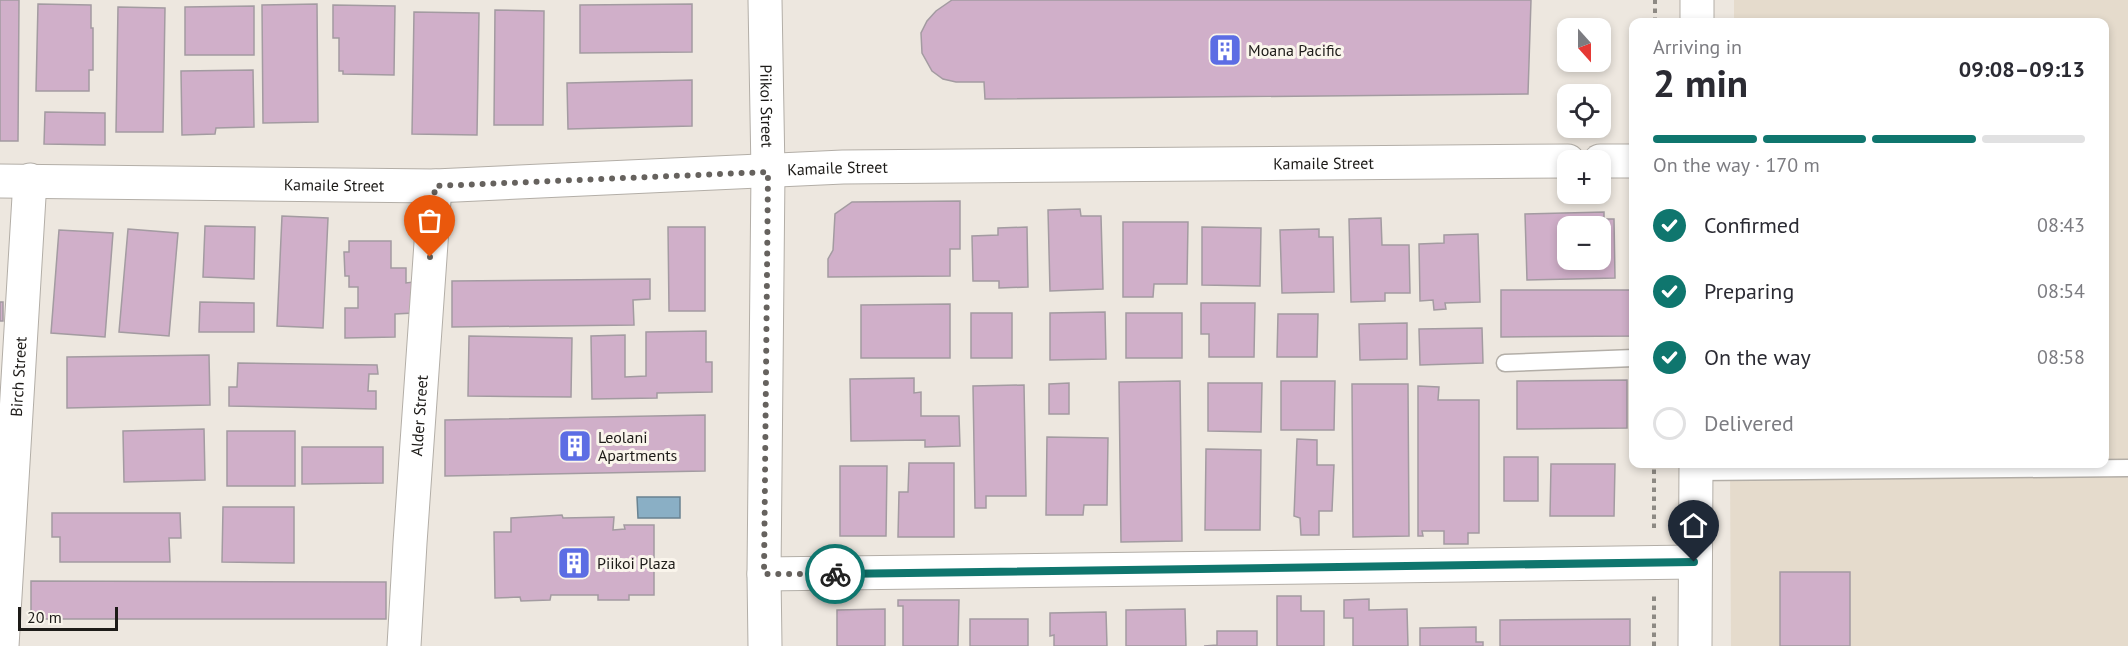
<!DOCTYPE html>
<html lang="en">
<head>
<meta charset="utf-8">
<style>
	:root { --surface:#fff; --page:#f2f2f3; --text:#2b2b33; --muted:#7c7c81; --line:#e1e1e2; --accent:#0f766e }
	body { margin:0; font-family:"PT Sans",sans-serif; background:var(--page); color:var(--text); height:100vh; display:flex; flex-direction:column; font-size:22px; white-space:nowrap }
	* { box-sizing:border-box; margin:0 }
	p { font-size:20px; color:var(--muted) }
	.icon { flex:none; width:33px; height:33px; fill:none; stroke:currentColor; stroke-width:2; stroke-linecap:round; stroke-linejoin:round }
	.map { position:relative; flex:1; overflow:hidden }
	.panel { position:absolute; left:1629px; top:18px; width:480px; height:450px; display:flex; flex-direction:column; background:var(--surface); border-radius:12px; box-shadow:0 3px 9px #0003 }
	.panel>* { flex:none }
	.needle { width:39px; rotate:159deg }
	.buttons { position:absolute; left:1557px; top:18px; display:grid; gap:12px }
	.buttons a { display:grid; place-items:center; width:54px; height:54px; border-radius:12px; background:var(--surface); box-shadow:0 3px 9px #0003; font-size:30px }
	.scale { position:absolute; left:18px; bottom:15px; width:100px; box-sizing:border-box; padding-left:6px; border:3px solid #1d1b18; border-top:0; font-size:16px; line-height:21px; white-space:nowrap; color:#1d1b18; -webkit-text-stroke:4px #faf5ec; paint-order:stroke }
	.pin { position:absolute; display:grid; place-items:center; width:51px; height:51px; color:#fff; margin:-62px -26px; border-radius:50% 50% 50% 0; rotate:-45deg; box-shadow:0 0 6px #0007 }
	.pin .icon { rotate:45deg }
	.courier { position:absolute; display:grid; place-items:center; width:60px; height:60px; margin:-30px; border:4px solid #0f766e; border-radius:50%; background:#fff; color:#222; box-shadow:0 2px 8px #0007 }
	.overview em { font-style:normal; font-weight:700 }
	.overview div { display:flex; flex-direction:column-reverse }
	.overview { display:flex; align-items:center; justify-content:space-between; height:102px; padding:0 24px }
	h1 { font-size:39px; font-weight:700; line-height:45px }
	.bar { display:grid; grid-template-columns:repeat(4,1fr); gap:9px 6px; align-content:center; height:72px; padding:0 24px }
	.bar i { height:8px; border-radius:4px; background:var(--line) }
	.bar .on { background:var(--accent) }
	.bar p { grid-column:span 4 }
	ol { padding:0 24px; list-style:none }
	li { display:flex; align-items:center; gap:18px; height:66px }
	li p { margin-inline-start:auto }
	li .icon { padding:6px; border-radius:50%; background:var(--accent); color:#fff; stroke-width:4 }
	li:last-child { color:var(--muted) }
	li i { width:33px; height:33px; border:3px solid var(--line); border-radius:50% }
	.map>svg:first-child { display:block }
	.built { fill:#e5dbcc }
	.water { fill:#8aafc5; stroke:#698391; stroke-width:1.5 }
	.building { fill:#d0afc9; stroke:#a39ba1; stroke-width:1.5; fill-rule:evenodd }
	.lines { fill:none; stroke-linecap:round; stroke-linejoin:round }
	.service-casing { stroke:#b3aea7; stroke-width:19 }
	.minor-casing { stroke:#b3aea7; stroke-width:35 }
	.secondary-casing { stroke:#b3aea7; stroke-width:35 }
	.path { stroke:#8d8983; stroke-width:4; stroke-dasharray:4.5 4.5; stroke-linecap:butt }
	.service { stroke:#fff; stroke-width:16 }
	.minor { stroke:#fff; stroke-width:33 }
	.secondary { stroke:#fff; stroke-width:33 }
	.done { stroke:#66625e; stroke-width:6; stroke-dasharray:0 10.8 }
	.route { stroke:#0f766e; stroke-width:8 }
	.labels { text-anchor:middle; stroke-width:6; stroke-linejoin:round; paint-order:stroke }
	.poi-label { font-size:16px; fill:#1d1b18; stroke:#faf5ec; text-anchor:start }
	.street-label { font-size:16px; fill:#1d1b18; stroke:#faf5ec }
</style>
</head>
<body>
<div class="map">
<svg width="2128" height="646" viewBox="0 0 2128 646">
	<rect width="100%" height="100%" fill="#ede7df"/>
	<!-- built -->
	<path class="built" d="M1734,0H2128V646H1731L1730,464H2104V22H1734Z"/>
	<!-- water -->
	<path class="water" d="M637,497H680V518H638Z"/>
	<!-- building -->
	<g class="building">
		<path d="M0,0H19L18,141H0Z"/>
		<path d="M952,0H1531L1528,94L985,99L984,82H956L943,79L932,71L922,53L921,33L927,21L936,11Z"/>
		<path d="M38,4L91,5V28H93V70H89V91H36Z"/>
		<path d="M317,4L318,122L263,123L262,5Z"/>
		<path d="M692,4V52L580,53V5Z"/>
		<path d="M333,5L395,6L394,75L343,74V71H339V38H333Z"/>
		<path d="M254,6V55H185V7Z"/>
		<path d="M118,7L165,8L163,132H116Z"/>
		<path d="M495,10L544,11L543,125H494Z"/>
		<path d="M414,12L479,13L477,135L412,134Z"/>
		<path d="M253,70L254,127L216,128L215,134L182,135L181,71Z"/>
		<path d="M692,80V126L568,129L567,83Z"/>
		<path d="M45,112L105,113V145L44,144Z"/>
		<path d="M960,201V249H950V276L828,277V259L833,250L835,214L852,202Z"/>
		<path d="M1080,209L1081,216H1101L1103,289L1050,291L1048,210Z"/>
		<path d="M1604,212V219H1614L1615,278L1527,280L1525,214ZM1568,226H1600V260H1568Z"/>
		<path d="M282,216L328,218L323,328L277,326Z"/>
		<path d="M1381,218L1382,245H1409L1410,293H1385V301L1351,302L1349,219Z"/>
		<path d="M1123,222H1188L1187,284H1154L1153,297H1123Z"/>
		<path d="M205,226L255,227L254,279L203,277Z"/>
		<path d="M668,227H705V311H669Z"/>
		<path d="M1027,227L1028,287L999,288V281H973L972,236L998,235V228Z"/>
		<path d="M1202,227L1261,228L1260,286L1202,285Z"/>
		<path d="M128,229L178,233L169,336L119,332Z"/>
		<path d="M1319,229V237H1333L1334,292L1282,293L1280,230Z"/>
		<path d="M59,230L113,233L105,337L51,333Z"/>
		<path d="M1478,234L1480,302L1445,303L1446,309L1434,310L1433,300L1420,301L1419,244L1444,243V235Z"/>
		<path d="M349,241H391V268H406V283L413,282V313L395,314V337L345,338V308H358V287H349V276H345L344,252H349Z"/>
		<path d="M650,279V299L633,300L634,325L452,327V281Z"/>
		<path d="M1501,290H1634V336L1501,337Z"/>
		<rect x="0" y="302" width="3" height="19"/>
		<path d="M200,302L254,303V332H199Z"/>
		<path d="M1201,303H1255L1254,357H1209V334H1201Z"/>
		<path d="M950,304V358H861V305Z"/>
		<path d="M1105,312L1106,359L1050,360V313Z"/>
		<rect x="971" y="313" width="41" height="45"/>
		<rect x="1126" y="313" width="56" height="45"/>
		<path d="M1278,314H1318L1317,357H1277Z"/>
		<path d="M1407,323V359L1360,360L1359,324Z"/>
		<path d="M1482,328L1483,363L1420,365L1419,329Z"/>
		<path d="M706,331V362H712V392L657,393V398L592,399L591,336L625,335V377L646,376V332Z"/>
		<path d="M469,336L572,338L571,397L468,396Z"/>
		<path d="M209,355L210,405L67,408V357Z"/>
		<path d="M238,363L377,365L378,374H369L368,391H376V409L229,406V387H237Z"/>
		<path d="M914,378V393L921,392V416H959L960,446L925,447V440L851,441L850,379Z"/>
		<path d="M1627,380V428L1517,429V381Z"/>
		<path d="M1180,381L1182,541L1121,542L1119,382Z"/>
		<path d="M1281,381H1335L1334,430H1281Z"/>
		<path d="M1069,383V414H1049V384Z"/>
		<path d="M1208,383H1262L1261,432L1208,431Z"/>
		<path d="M1352,384H1408L1409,536L1353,537Z"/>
		<path d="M1024,385L1026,496H986V508H975L973,386Z"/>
		<path d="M1418,386L1439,387L1438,400H1479V533H1468V544H1444V531H1422L1423,536H1418Z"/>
		<path d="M705,415V471L445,476V420Z"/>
		<path d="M204,429L205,480L124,482L123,431Z"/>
		<rect x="227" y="431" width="68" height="55"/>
		<path d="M1047,437L1108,438L1107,505H1084L1083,515H1046Z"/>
		<path d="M1297,439L1317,440V465H1334L1332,511H1319V535H1301L1300,518L1294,516Z"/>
		<path d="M302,447H383V483L302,484Z"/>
		<path d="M1206,449L1261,450L1260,530H1205Z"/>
		<rect x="1504" y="457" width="34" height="44"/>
		<path d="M909,463H954V537H898L899,492H908Z"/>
		<path d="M1551,464H1615L1614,516H1550Z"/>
		<path d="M840,466H887L886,536H840Z"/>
		<path d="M223,507H294V563L222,562Z"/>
		<path d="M52,513H180L181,538H169L170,562H60V537H52Z"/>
		<path d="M562,515L563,518L614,517L613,530L625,529L624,525H654V595H629V600H598V595H551L550,600L521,601L520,597L495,598L494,532H511V518Z"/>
		<rect x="1780" y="572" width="70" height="74"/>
		<path d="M31,581L386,582V619H31Z"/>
		<path d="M1277,596H1301V611H1324V646H1277Z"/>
		<path d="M1369,599V610L1407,609L1408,646H1353V618H1344V600Z"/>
		<path d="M898,600H959L958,646H903V606H898Z"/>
		<path d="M885,609V646H837V610Z"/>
		<path d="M1185,609L1186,646H1126V610Z"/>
		<path d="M1106,612L1107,646H1054V635L1050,636V613Z"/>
		<rect x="970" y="619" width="58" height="27"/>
		<path d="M1630,619V646H1500V620Z"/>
		<path d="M1476,627V642H1483V646H1420V628Z"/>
		<path d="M1217,631H1257V646H1204L1217,645Z"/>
	</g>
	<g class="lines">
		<!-- service casing -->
		<g class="service-casing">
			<g id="service">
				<path d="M1505,363L1634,358"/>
				<path d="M1696,472L2128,468"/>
			</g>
		</g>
		<!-- minor casing -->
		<g class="minor-casing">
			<g id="minor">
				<path d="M1600,161H1634"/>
				<path id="s1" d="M0,181L435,186L843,167L1568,161"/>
				<path d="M764,574L1694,562"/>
				<path id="s2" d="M2,646L30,180"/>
				<path id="s3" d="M404,646L410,543L435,186"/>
			</g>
		</g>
		<!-- secondary casing -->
		<g class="secondary-casing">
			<g id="secondary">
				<path id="s4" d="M765,0L768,172L764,574L765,646"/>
				<path d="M1697,22V0"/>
				<path d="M1695,646L1696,464"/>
			</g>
		</g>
		<!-- path -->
		<g class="path">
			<path d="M1655,22V0"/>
			<path d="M1654,528V464"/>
			<path d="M1654,646V596"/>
		</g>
		<!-- service -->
		<use href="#service" class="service"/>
		<!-- minor -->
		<use href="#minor" class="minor"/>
		<!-- secondary -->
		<use href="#secondary" class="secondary"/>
	</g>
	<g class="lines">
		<!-- done -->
		<path class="done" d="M430,257L435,186L768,172L764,574H835"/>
		<!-- route -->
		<path class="route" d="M835,574L1694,562"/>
	</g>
	<!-- icons -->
	<defs>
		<g id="building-square" transform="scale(1.725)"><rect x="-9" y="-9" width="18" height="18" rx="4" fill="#5c6de4" stroke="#faf5ec"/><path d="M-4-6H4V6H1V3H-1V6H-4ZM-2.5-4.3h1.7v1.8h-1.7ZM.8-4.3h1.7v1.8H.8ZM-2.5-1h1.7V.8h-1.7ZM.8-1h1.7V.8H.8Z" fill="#fff"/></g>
	</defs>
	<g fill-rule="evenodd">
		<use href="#building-square" x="1225" y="50"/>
		<use href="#building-square" x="575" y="446"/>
		<use href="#building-square" x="574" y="563"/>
	</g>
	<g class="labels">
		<!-- poi labels -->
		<g class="poi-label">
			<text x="1248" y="56">Moana Pacific</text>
			<text x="598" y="443">Leolani<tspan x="598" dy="18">Apartments</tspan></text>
			<text x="597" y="569">Piikoi Plaza</text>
		</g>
		<!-- street labels -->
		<g class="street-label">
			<text dy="6" stroke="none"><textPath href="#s4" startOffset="106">Piikoi Street</textPath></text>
			<text dy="6" stroke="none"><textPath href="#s1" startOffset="1324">Kamaile Street</textPath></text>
			<text dy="6" stroke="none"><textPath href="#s1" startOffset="838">Kamaile Street</textPath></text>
			<text dy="6" stroke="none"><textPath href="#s1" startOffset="334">Kamaile Street</textPath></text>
			<text dy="6" stroke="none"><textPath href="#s2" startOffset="270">Birch Street</textPath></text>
			<text dy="6" stroke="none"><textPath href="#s3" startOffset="231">Alder Street</textPath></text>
		</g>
	</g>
</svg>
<div class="buttons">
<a><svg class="needle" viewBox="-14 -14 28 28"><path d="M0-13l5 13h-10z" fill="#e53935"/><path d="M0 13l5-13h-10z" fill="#7c7c81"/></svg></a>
<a><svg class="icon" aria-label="locate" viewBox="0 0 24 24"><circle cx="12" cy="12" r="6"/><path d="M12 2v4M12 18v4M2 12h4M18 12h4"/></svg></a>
<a>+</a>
<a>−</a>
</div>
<div class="scale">20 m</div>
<div class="pin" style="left:430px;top:257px;background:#ea580c"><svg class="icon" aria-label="bag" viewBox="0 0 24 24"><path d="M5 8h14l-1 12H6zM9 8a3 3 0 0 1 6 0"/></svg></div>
<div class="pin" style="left:1694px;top:562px;background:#1f2937"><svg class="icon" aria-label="home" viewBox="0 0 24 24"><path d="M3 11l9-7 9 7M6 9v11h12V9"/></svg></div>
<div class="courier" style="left:835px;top:574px"><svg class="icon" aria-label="bike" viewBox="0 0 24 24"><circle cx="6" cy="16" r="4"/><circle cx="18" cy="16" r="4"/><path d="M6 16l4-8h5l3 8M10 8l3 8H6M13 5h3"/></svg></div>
<section class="panel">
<div class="overview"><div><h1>2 min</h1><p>Arriving in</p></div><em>09:08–09:13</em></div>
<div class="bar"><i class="on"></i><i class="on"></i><i class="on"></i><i></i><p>On the way · 170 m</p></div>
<ol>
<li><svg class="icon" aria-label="check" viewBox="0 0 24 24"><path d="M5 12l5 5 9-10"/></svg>Confirmed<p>08:43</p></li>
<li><svg class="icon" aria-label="check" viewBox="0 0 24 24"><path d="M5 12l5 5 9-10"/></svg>Preparing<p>08:54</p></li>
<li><svg class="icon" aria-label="check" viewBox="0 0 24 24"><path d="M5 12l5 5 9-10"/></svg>On the way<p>08:58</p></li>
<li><i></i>Delivered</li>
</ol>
</section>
</div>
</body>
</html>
